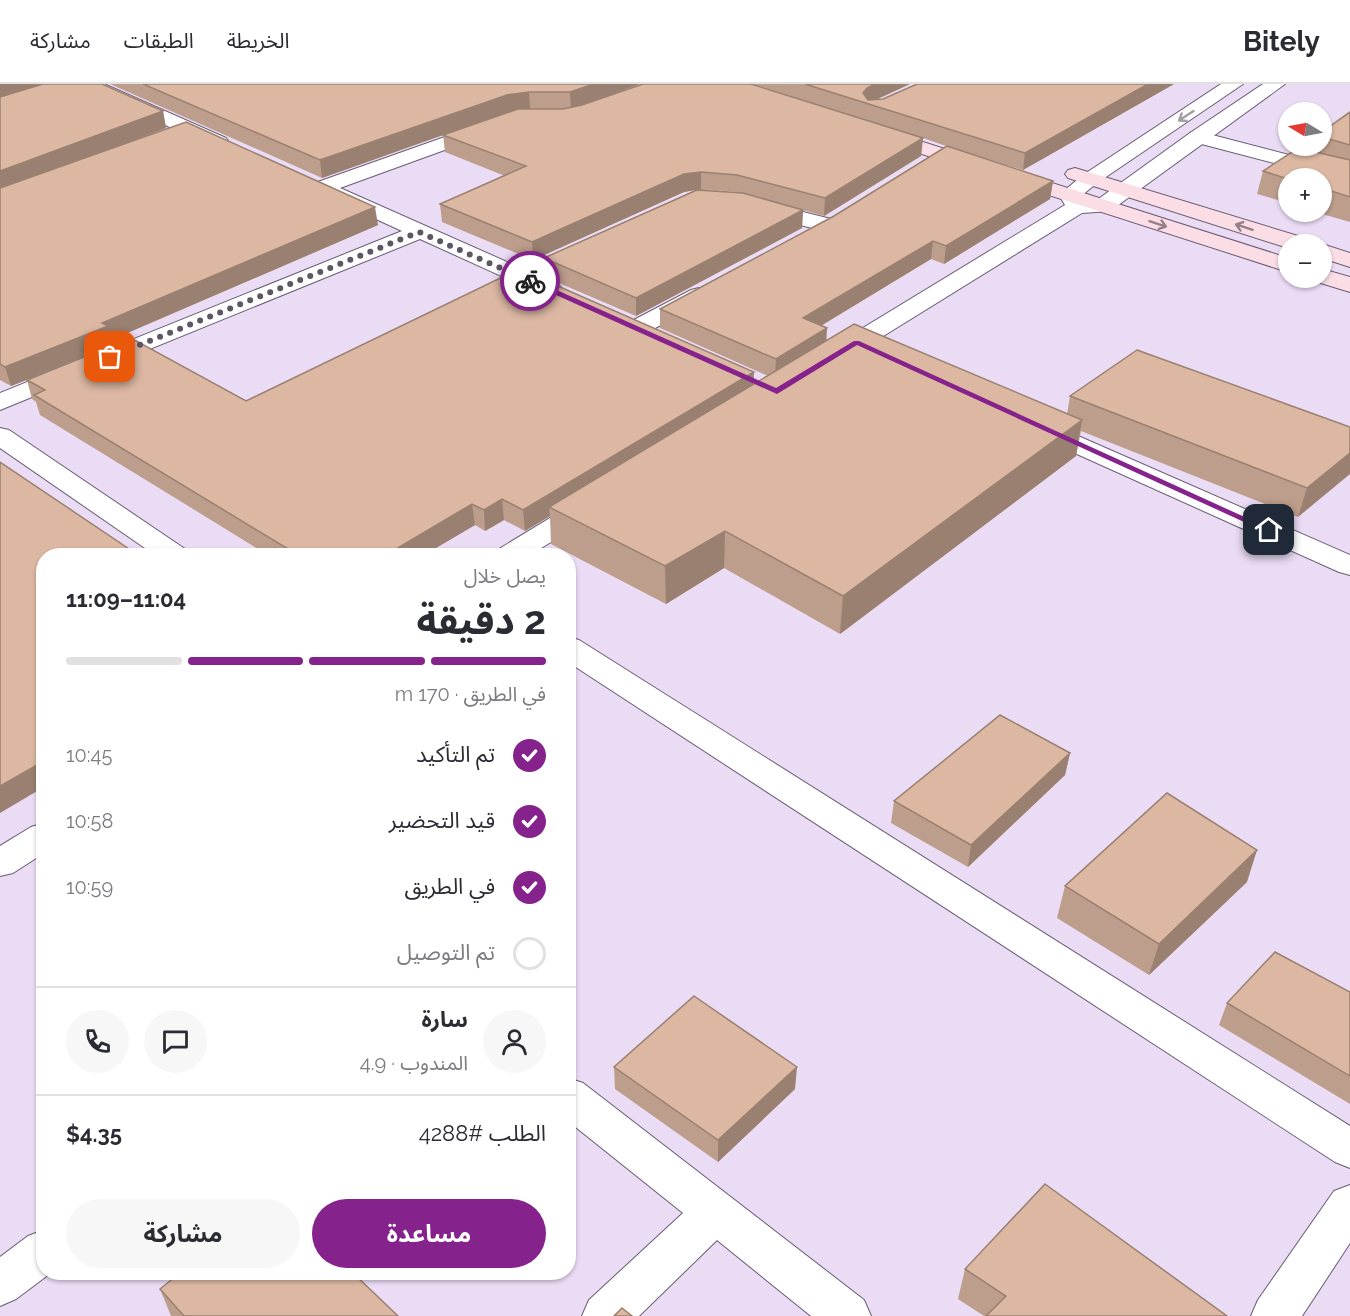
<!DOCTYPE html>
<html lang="ar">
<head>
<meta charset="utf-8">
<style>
	:root { --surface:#fff; --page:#f7f7f7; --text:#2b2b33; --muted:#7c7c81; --line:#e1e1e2; --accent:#86228b }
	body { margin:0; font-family:Raleway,"Noto Sans Arabic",sans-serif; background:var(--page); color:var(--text); direction:rtl; height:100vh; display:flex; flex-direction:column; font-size:22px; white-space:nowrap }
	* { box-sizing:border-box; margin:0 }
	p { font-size:20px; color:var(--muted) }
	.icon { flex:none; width:33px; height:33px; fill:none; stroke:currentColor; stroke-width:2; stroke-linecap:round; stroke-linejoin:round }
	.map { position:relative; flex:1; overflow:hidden; direction:ltr }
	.sheet { position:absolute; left:36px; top:464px; width:540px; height:732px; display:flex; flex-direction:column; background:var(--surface); border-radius:24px; box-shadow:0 2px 4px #0004; direction:rtl }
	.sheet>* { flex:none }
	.needle { width:39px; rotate:280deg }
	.fabs { position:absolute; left:1278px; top:18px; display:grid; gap:12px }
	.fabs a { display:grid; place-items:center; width:54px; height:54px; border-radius:50%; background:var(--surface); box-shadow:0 2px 4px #0004; font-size:30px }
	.pin { position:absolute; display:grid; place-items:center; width:51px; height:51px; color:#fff; margin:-26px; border-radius:12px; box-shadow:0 3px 9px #0006 }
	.courier { position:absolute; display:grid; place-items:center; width:60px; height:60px; margin:-30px; border:4px solid #86228b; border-radius:50%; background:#fff; color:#222; box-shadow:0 2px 8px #0007 }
	.headline em { font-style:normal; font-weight:700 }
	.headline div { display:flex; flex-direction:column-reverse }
	.headline { display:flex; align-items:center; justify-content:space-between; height:102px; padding:0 30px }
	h1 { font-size:39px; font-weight:700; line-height:45px }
	.bar { display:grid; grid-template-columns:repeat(4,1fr); gap:9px 6px; align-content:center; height:72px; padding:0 30px }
	.bar i { height:8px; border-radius:4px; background:var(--line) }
	.bar .active { background:var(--accent) }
	.bar p { grid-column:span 4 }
	.line { display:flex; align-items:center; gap:15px; padding:0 30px; border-top:2px solid var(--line) }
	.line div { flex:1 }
	.round { display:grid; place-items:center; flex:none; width:63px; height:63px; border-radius:32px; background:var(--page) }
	ol { padding:0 30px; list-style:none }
	li { display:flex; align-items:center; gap:18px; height:66px }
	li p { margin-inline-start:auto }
	li .icon { padding:6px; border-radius:50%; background:var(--accent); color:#fff; stroke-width:4 }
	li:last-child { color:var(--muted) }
	li i { width:33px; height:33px; border:3px solid var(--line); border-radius:50% }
	.button { display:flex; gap:12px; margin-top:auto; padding:12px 30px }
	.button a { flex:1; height:69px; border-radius:36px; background:var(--accent); color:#fff; font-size:24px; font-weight:700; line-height:69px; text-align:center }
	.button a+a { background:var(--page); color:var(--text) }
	header { display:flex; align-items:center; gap:36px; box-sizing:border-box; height:84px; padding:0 30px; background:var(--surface); border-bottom:2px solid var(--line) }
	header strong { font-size:28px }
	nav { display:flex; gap:33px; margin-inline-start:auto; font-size:21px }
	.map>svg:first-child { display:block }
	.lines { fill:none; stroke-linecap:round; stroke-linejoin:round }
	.minor-casing { stroke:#695c72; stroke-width:2 }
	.tertiary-casing { stroke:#695c72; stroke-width:2 }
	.secondary-casing { stroke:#695c72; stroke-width:2 }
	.minor { fill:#fff; fill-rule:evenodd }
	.tertiary { fill:#fff; fill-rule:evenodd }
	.secondary { fill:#fbdde6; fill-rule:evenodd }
	.wall { fill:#bd9d8b; fill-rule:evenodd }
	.shaded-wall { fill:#9a8071 }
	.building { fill:#dcb7a2; stroke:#9a8071; stroke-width:1.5 }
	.oneway { stroke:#a19fa2 }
	.oneway2 { stroke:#938089 }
	.route { fill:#86228b }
	.done { stroke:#5f5665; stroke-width:6; stroke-dasharray:0 10.8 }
</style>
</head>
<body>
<header>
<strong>Bitely</strong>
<nav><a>الخريطة</a><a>الطبقات</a><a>مشاركة</a></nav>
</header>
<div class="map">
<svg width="1350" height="1232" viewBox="0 0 1350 1232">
	<rect width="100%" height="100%" fill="#ebdcf5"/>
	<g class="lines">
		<!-- minor casing -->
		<g class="minor-casing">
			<g id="minor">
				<path d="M80,0H104L226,54L229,58L226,62H212L82,4Z"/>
				<path d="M487,38L494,40L497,44L494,48L340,104L559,201L563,206L559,211L551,213L543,211L420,155L0,326V309L402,147L328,113L325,109L315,107L312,103L315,99Z"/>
				<path d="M1197,47L1350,87V99L1190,57L1187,53L1190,49Z"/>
				<path d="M759,117L835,136L838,141L835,146L827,148L751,128L748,123L751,118Z"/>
				<path d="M699,204L707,206L711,211L707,216L646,249L637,251L628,249L625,244L628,239L691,206Z"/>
				<path d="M1037,334L1350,471V491L1339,488L1028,348L1024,342L1028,336Z"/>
				<path d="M0,344L9,346L185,465L190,471H155L0,364Z"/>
				<path d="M568,553L579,556L1350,1042V1084L1335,1078L568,578Z"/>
				<path d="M568,994L583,999L864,1216L871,1232H811L717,1156L639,1232H582L589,1216L683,1129L568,1037Z"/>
				<path d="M1350,1101V1159L1302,1232H1251L1258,1216L1334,1107Z"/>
				<path d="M44,1146V1188H52L16,1215L0,1222V1173L28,1152Z"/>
			</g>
		</g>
		<!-- tertiary casing -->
		<g class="tertiary-casing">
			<g id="tertiary">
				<path d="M1221,0H1243L1097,99L1081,112L1084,116H1097L1190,49L1263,0H1285L1110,127L1082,129L843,277L834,279L825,277L822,272L825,267L1065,121L1059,111L1083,91Z"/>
				<path d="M588,414L598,417L602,423L598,429L530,471H494L499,465L578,417Z"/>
				<path d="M44,739V769L13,789L0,792V762L31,743Z"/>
			</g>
		</g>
		<!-- secondary casing -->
		<g class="secondary-casing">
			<g id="secondary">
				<path d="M879,44L1288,174V188L872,54L869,50L872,46Z"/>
				<path d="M1075,84L1308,155L1311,160H1288V164L1068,94L1065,90L1068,86Z"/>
				<path d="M1321,160H1322L1350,169V183L1322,174Z"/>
				<path d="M1322,185L1350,193V208L1314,197L1311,194H1322Z"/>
			</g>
		</g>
		<!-- minor -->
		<use href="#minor" class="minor"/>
		<!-- tertiary -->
		<use href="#tertiary" class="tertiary"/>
		<!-- secondary -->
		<use href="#secondary" class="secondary"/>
	</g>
	<!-- wall -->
	<g class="wall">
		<path d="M0,0L163,27L166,44L134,56L378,141L111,256L113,261L246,317L753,301L768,292L660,244V225L834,132L946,62L923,54L921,72L824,132L803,126L802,144L636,232L545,193L544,174L695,106L684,108L533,176L442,138L440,120L505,92L445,68L443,51L510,27L322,94L110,0H640L578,22L918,53L753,0H910L876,16L1174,0L1023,86L956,65L1053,97L1050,115L944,180L931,175L821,242L827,257L1067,330L1070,312L1350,343L1298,433L1081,347L1076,372L840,550L724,484L666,520L551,460L550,432L525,447L504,436L485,447L475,441L424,471H268L40,331L36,318L32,315L27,296L11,302L0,296ZM701,105L737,108L741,109Z"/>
		<path d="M1350,28V138L1315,128H1322V94H1288V119L1257,110L1263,87L1311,67L1313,62H1322V48Z"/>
		<path d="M1070,669L1065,691L968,783L891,739L894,717Z"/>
		<path d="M1247,798L1149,891L1057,834L1065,802Z"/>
		<path d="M1350,908V1020L1219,941L1227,919Z"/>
		<path d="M614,983L795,1005L718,1078L615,1005Z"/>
		<path d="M965,1185L1227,1232H984L958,1215Z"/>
		<path d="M160,1205L398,1232H171Z"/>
	</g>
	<!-- shaded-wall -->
	<g class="shaded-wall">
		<path d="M0,0H49L0,16Z"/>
		<path d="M594,0H640L571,25L570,8Z"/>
		<path d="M875,0H910L866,20L863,9L867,4Z"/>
		<path d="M1148,0H1174L1023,86L1025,69Z"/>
		<path d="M529,8L530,25L508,28L322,94L320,76L507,11Z"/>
		<path d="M163,27L166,44L0,107V87Z"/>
		<path d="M923,54L921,72L824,132L825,114Z"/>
		<path d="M701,88V105L684,108L533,176L532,158L684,90Z"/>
		<path d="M1053,97L1050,115L944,180L946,162Z"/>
		<path d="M375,123L378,141L111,256L113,261L11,302L5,283L102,239Z"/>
		<path d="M803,126L802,144L636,232V214Z"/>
		<path d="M933,157L931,175L802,253L803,234Z"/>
		<path d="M827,244L826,264L775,295L776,275Z"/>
		<path d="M754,288L753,308L549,423L550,432L525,447L523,426Z"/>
		<path d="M1082,336L1076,372L840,550L843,512Z"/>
		<path d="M1350,369V390L1298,433L1307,404Z"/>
		<path d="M502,415L504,436L485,447L484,426Z"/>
		<path d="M472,420L475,441L424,471H386Z"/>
		<path d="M725,447L724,484L666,520L665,482Z"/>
		<path d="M44,667V703L0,729V702L37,671Z"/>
		<path d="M1070,669L1065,691L968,783L971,761Z"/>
		<path d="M1257,766L1247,798L1149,891L1159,860Z"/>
		<path d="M797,983L795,1005L718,1078V1056Z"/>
	</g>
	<!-- building -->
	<g class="building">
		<path d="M43,0H102L163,27L0,87V13Z"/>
		<path d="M143,0H594L570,8H529L507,11L320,76Z"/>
		<path d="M643,0H751L923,54L825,114L737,91L701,88L684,90L532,158L440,120L526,82L443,51L518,25H563L582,21Z"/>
		<path d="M805,0H875L867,4L863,9L868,16L883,15L917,0H1148L1025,69Z"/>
		<path d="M1350,28V61L1322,53V48Z"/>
		<path d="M186,38L375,123L102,239L108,242L5,283L0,280V104Z"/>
		<path d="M947,62L1053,97L946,162L933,157L803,234L827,244L776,275L660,225L834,132Z"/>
		<path d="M1298,64L1350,76V113L1322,104V94L1288,95L1263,87Z"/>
		<path d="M697,106L743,109L803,126L636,214L544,174Z"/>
		<path d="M519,185L754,288L523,426L502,415L484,426L472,420L386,471H298L34,311L45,306L27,296L131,254L246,317Z"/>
		<path d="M854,240L1082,336L843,512L725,447L665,482L549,423Z"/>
		<path d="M1137,266L1350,343V369L1307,404L1070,312Z"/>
		<path d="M0,378L138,471H44V667L37,671L44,676V677L0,702Z"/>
		<path d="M1000,631L1070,669L971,761L894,717Z"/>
		<path d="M1167,709L1257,766L1159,860L1065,802Z"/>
		<path d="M1275,868L1350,908V992L1227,919Z"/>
		<path d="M694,912L797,983L718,1056L614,983Z"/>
		<path d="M1045,1100L1227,1232H986L1006,1212L965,1185Z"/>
		<path d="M181,1188H352L398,1232H184L160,1205Z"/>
		<path d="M622,1224L632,1232H614Z"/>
	</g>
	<!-- one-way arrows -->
	<defs><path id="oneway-shaft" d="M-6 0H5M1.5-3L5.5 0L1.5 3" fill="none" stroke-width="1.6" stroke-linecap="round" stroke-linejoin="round" transform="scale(1.5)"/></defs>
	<use class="oneway" href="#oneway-shaft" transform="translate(1186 32) rotate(147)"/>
	<g class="oneway2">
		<use href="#oneway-shaft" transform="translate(1158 140) rotate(18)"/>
		<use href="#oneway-shaft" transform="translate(1244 143) rotate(-162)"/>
	</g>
	<!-- route -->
	<path class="route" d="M527,195H532L776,304L854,257H859L1273,446L1266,448L857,261L777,310L527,198Z"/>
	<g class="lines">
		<!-- done -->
		<path class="done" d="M110,273L419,148L530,197"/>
	</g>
</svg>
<div class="fabs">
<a><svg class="needle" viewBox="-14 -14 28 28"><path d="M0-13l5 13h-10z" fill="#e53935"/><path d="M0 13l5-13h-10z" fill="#7c7c81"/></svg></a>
<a>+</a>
<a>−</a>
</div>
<div class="pin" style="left:110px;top:273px;background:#ea580c"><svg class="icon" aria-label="bag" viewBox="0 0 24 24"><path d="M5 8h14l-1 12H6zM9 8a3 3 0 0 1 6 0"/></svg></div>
<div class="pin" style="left:1269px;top:446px;background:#1f2937"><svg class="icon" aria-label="home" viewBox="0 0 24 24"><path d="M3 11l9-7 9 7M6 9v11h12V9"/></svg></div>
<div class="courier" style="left:530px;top:197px"><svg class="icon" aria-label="bike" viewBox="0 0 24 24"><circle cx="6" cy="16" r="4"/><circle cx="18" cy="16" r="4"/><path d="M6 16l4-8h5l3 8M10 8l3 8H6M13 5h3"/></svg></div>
<section class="sheet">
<div class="headline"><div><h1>2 دقيقة</h1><p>يصل خلال</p></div><em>11:04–11:09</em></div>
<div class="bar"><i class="active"></i><i class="active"></i><i class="active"></i><i></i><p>في الطريق · 170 m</p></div>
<ol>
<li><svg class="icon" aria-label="check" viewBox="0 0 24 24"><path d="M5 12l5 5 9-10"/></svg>تم التأكيد<p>10:45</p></li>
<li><svg class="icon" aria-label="check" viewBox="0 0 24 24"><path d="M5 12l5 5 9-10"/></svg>قيد التحضير<p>10:58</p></li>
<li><svg class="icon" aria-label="check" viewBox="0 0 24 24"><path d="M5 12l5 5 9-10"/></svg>في الطريق<p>10:59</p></li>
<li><i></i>تم التوصيل</li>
</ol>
<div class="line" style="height:108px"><a class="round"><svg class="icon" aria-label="person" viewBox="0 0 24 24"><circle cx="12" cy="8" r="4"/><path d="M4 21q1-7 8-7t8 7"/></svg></a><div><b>سارة</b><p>المندوب · 4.9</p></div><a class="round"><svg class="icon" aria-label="chat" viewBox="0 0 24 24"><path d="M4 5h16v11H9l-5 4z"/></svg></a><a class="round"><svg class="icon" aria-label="phone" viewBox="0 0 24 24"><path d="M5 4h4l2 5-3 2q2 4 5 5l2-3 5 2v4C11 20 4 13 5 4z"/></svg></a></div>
<div class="line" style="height:78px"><div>الطلب #4288</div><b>$4.35</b></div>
<div class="button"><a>مساعدة</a><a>مشاركة</a></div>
</section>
</div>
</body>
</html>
